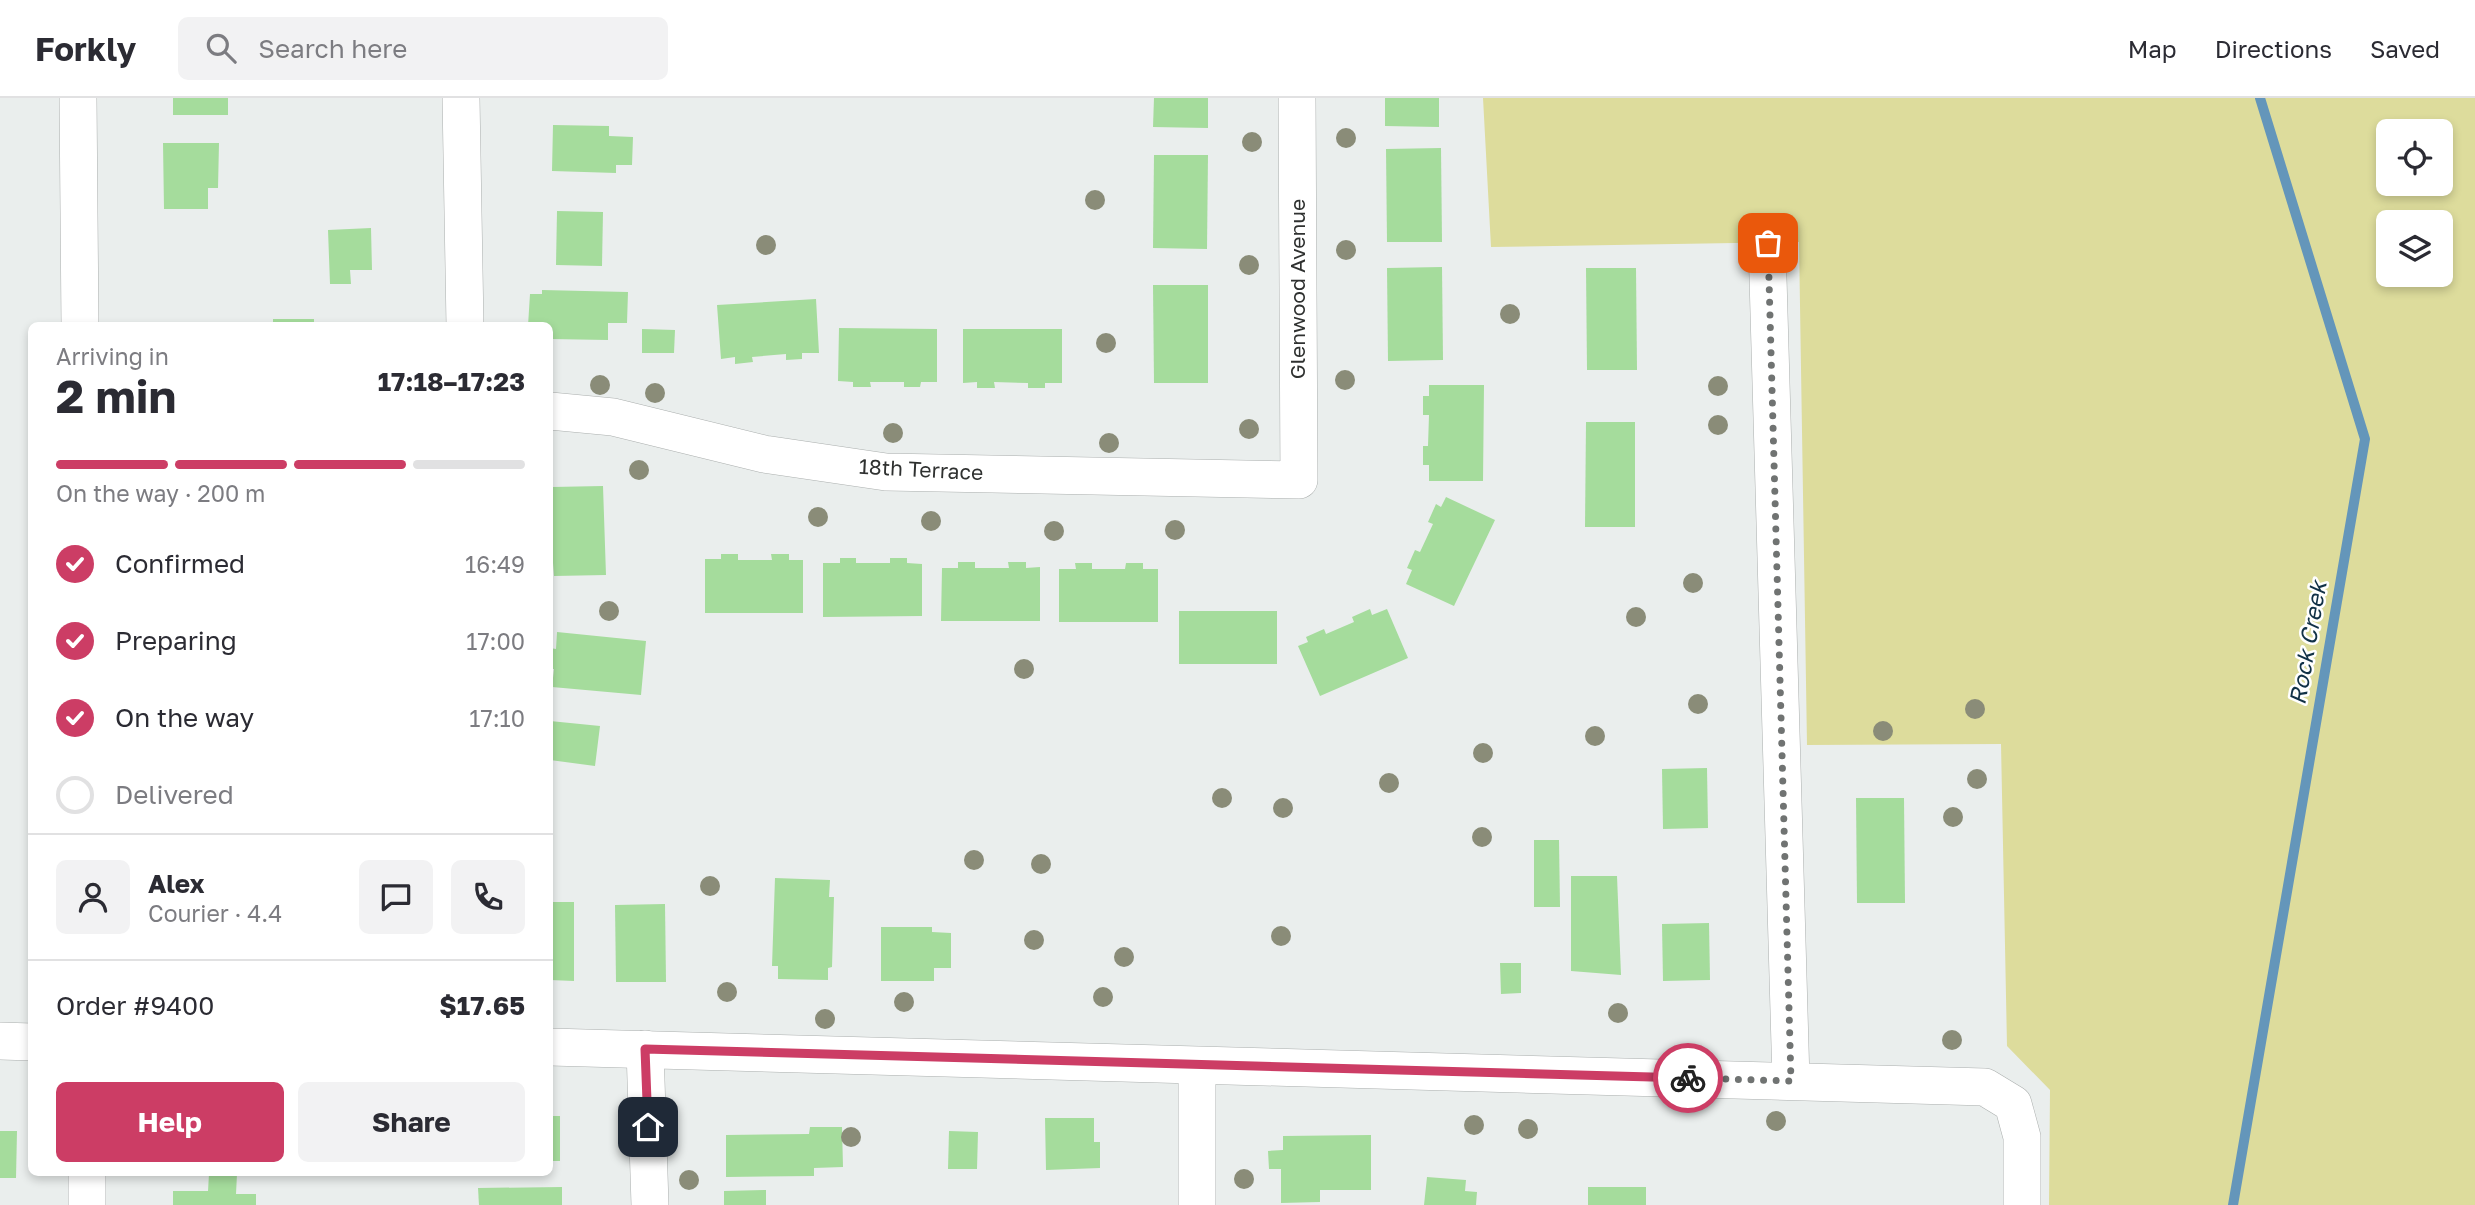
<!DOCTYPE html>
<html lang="en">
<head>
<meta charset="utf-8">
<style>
	:root { --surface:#fff; --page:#f2f2f3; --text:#2b2b33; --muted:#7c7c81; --line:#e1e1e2; --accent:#cc3d65 }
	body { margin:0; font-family:"Golos Text",sans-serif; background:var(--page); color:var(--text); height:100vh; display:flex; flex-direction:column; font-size:26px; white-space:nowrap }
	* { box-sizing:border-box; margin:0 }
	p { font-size:23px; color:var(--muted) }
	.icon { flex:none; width:38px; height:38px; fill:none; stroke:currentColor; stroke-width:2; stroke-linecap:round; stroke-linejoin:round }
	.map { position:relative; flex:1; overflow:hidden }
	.side { position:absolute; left:28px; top:224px; width:525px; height:854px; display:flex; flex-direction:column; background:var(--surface); border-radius:10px; box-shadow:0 4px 10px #0003 }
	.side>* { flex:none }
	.controls { position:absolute; left:2376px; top:21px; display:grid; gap:14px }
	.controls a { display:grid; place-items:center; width:77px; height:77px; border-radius:10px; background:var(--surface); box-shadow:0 4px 10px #0003; font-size:35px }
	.pin { position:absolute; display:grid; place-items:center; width:60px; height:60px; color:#fff; margin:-30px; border-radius:14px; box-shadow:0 4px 10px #0006 }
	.courier { position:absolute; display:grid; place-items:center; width:70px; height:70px; margin:-35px; border:5px solid #cc3d65; border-radius:50%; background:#fff; color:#222; box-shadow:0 2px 9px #0007 }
	.headline em { font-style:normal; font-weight:700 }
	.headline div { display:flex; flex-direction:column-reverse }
	.headline { display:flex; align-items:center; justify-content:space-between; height:119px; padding:0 28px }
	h1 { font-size:46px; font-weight:700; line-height:52px }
	.bar { display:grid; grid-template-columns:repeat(4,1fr); gap:10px 7px; align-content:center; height:84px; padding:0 28px }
	.bar i { height:9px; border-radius:5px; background:var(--line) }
	.bar .on { background:var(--accent) }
	.bar p { grid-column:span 4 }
	.line { display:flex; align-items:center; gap:18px; padding:0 28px; border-top:2px solid var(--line) }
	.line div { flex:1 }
	.round { display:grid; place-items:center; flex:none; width:74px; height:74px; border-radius:10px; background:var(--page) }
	ol { padding:0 28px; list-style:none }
	li { display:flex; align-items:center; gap:21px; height:77px }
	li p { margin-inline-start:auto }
	li .icon { padding:7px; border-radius:50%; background:var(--accent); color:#fff; stroke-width:4 }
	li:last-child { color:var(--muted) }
	li i { width:38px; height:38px; border:4px solid var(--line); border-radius:50% }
	.button { display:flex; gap:14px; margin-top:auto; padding:14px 28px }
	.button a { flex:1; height:80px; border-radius:10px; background:var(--accent); color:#fff; font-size:28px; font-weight:700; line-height:80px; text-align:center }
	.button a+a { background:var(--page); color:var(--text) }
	header { display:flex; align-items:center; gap:42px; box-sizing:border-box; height:98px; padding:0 35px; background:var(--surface); border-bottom:2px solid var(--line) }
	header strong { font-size:33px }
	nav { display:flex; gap:38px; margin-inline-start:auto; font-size:24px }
	.search { width:490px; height:63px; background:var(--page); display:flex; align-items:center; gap:18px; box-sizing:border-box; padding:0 24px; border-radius:10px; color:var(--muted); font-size:26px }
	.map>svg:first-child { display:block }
	.green { fill:#dddc9c; fill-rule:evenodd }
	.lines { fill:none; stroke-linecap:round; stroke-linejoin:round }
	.stream { stroke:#6496ba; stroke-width:10 }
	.building { fill:#a5dc9c }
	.street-casing { stroke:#abafae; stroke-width:38 }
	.street { stroke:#fff; stroke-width:37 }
	.tree { fill:#8a8c78 }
	.done { stroke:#707372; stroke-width:7; stroke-dasharray:0 12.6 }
	.route { stroke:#cc3d65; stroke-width:9 }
	.labels { text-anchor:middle; stroke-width:5; stroke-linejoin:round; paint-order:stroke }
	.street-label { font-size:21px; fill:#2f3130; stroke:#fff }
	.water-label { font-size:23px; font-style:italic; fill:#113146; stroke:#fff }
</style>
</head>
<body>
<header>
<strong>Forkly</strong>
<div class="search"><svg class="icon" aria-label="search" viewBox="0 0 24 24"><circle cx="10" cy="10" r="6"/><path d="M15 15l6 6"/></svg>Search here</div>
<nav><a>Map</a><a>Directions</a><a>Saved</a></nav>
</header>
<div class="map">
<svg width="2475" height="1107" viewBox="0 0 2475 1107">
	<rect width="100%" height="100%" fill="#eaeeed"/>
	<!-- green -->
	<path class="green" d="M1483,0H2475V1107H2049L2050,992L2007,948L2001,646L1807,647L1799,144L1491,149ZM2389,33H2441V86H2389ZM2389,124H2441V177H2389Z"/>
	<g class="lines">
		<!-- stream -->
		<path class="stream" d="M2233,1107L2365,341L2260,0"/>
	</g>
	<!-- building -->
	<g class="building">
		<rect x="173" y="0" width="55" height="17"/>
		<path d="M1154,0H1208V30L1153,29Z"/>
		<path d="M1385,0H1439V29L1385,28Z"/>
		<path d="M553,27L609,28V38L633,39L632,67H616V75L552,73Z"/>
		<path d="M163,45H219L218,90H208V111H164Z"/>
		<path d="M1441,50L1442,144H1387L1386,51Z"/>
		<path d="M1154,57H1208L1207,151L1153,150Z"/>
		<path d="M557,113L603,114L602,168L556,167Z"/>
		<path d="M371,130L372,172H350L351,186H330L328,132Z"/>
		<path d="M1442,169L1443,262L1388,263L1387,170Z"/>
		<path d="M1586,170H1636L1637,272H1587Z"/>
		<path d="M1153,187H1208V285H1154Z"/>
		<path d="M542,192L628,194L627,225H608V242L550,241V228H528L530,196H542Z"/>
		<path d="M816,201L819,255H802V261L786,262V256L752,259L753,264L735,266V259L721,261L717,207Z"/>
		<rect x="273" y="221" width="41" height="7"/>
		<path d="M839,230L937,231V284H921L920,289H904V284H870L871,289H853V284L838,283Z"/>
		<path d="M642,231L675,232L674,255H642Z"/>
		<path d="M963,231H1062V285H1045V290H1028V285L994,284L995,290H977V284L963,285Z"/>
		<path d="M1429,287H1484L1483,383H1429V367H1423V348H1428L1429,317H1423V298H1429Z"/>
		<path d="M1586,324H1635V429H1585Z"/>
		<path d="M603,388L606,477L554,478L553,465H550V449H553V416H550L552,389Z"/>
		<path d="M1446,399L1495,422L1454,508L1406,486L1412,472L1407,470L1415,452L1420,454L1433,426L1428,424L1436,406L1441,409Z"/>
		<path d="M721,456H738V462H772L771,456H789V462H803V515H705V461H721Z"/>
		<path d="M840,460H856V465H890V460H907V465L922,466V518L823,519V465H840Z"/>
		<path d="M958,464H975V470H1009L1008,464H1026V470L1040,469V523H941L942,470H958Z"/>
		<path d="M1075,465H1092V471H1125L1126,465H1143V471H1158V524H1059V471H1076Z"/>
		<path d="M1370,511L1372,517L1387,511L1408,560L1320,598L1298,548L1308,544L1306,539L1324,531L1326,536L1354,524L1352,519Z"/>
		<rect x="1179" y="513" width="98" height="53"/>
		<path d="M557,534L646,543L641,597L552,589L554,571H550V550L556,551Z"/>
		<path d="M550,623L600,628L595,668L550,662Z"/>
		<path d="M1707,670L1708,730L1663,731L1662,671Z"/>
		<path d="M1856,700H1904L1905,805H1857Z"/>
		<path d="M1534,742H1559L1560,809H1534Z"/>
		<path d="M1571,778H1617L1621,877L1571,873Z"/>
		<path d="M775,780L830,782L829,799H834L832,869L828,870V882L778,881V868H772Z"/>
		<path d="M550,804H574V883L550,882Z"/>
		<path d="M665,806L666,884H616L615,807Z"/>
		<path d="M1709,825L1710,882L1663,883L1662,826Z"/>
		<path d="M881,829H932V834L951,835V870H934V883H881Z"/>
		<path d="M1500,865H1521V895L1501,896Z"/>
		<rect x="550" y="1018" width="10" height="45"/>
		<path d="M1045,1020H1094V1044H1100V1070L1046,1072Z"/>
		<path d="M810,1029H842L843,1069L814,1070V1078L726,1079V1037L809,1036Z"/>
		<path d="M0,1033H17L16,1080H0Z"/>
		<path d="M949,1033L978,1034L977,1071H948Z"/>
		<path d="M1371,1037V1092H1320V1104L1281,1105V1071H1269L1268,1053L1283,1052V1038Z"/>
		<path d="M209,1076H237L236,1096H256V1107H173V1093H208Z"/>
		<path d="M1427,1079L1466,1082L1465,1093L1477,1094L1476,1107H1424Z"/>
		<path d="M562,1089V1107H479L478,1090Z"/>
		<rect x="1588" y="1089" width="58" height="18"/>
		<path d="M766,1092V1107H724V1093Z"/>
	</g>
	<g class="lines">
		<!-- street casing -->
		<g class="street-casing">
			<g id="street">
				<path d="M78,0L80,228"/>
				<path d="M461,0L465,228"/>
				<path d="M1767,145L1791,983"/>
				<path d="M550,313L613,319L764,356L886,374L1299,382L1297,0"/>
				<path d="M0,943L32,944"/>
				<path d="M550,949L1985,989L2013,1006L2022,1039V1107"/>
				<path d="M645,951L650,1107"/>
				<path d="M1197,968V1107"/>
				<path d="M87,1074V1107"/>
			</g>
		</g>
		<!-- street -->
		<use href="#street" class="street"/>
	</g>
	<!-- trees -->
	<g class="tree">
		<circle cx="1346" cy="40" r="10"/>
		<circle cx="1252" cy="44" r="10"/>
		<circle cx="1095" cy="102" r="10"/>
		<circle cx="766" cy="147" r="10"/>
		<circle cx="1346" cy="152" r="10"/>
		<circle cx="1249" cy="167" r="10"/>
		<circle cx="1510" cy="216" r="10"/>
		<circle cx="1106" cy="245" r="10"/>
		<circle cx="1345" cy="282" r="10"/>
		<circle cx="600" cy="287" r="10"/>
		<circle cx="1718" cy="288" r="10"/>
		<circle cx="655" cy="295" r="10"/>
		<circle cx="1718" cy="327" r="10"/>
		<circle cx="1249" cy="331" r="10"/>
		<circle cx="893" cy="335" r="10"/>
		<circle cx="1109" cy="345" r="10"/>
		<circle cx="639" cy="372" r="10"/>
		<circle cx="818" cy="419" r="10"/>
		<circle cx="931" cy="423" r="10"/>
		<circle cx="1175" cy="432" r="10"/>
		<circle cx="1054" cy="433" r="10"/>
		<circle cx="1693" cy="485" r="10"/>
		<circle cx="609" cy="513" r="10"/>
		<circle cx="1636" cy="519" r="10"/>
		<circle cx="1024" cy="571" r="10"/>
		<circle cx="1698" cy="606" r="10"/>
		<circle cx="1975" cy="611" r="10"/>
		<circle cx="1883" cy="633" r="10"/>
		<circle cx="1595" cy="638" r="10"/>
		<circle cx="1483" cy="655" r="10"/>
		<circle cx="1977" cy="681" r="10"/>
		<circle cx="1389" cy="685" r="10"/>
		<circle cx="1222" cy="700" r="10"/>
		<circle cx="1283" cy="710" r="10"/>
		<circle cx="1953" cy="719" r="10"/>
		<circle cx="1482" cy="739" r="10"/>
		<circle cx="974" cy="762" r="10"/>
		<circle cx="1041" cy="766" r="10"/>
		<circle cx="710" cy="788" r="10"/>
		<circle cx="1281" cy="838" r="10"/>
		<circle cx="1034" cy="842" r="10"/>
		<circle cx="1124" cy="859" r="10"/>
		<circle cx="727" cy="894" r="10"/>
		<circle cx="1103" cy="899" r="10"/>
		<circle cx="904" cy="904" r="10"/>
		<circle cx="1618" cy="915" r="10"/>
		<circle cx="825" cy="921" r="10"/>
		<circle cx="1952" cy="942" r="10"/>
		<circle cx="1776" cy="1023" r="10"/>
		<circle cx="1474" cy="1027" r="10"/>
		<circle cx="1528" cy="1031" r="10"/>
		<circle cx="851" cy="1039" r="10"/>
		<circle cx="1244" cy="1081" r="10"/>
		<circle cx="689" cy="1082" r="10"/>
	</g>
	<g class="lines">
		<!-- done -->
		<path class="done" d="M1688,980L1791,983L1768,145"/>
		<!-- route -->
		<path class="route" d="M648,1029L645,951L1688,980"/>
	</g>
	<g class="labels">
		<!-- street labels -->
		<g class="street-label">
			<text transform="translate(1298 191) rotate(-90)" y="7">Glenwood Avenue</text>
			<text transform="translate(921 372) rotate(3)" y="7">18th Terrace</text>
		</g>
		<!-- water labels -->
		<g class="water-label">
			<text transform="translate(2308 545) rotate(-80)" y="8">Rock Creek</text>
		</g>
	</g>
</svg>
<div class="controls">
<a><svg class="icon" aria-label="locate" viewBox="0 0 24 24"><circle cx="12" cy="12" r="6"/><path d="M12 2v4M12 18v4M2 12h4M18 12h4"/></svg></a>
<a><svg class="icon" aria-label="layers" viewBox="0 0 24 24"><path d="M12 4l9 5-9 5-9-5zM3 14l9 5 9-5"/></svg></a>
</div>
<div class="pin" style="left:1768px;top:145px;background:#ea580c"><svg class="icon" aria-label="bag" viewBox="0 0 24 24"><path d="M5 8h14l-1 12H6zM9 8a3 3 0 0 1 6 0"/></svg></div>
<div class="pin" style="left:648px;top:1029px;background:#1f2937"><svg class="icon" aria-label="home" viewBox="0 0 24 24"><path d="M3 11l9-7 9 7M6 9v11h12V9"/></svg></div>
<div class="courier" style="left:1688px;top:980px"><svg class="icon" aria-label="bike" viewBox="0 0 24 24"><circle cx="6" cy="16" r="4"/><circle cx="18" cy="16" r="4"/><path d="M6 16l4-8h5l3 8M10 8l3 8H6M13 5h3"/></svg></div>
<section class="side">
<div class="headline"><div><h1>2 min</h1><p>Arriving in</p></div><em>17:18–17:23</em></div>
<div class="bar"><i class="on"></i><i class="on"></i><i class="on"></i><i></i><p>On the way · 200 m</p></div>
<ol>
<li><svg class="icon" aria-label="check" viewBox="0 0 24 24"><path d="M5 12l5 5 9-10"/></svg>Confirmed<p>16:49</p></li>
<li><svg class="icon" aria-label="check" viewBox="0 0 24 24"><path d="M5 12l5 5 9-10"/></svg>Preparing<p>17:00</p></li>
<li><svg class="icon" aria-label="check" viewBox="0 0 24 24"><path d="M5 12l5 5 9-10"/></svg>On the way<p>17:10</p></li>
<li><i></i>Delivered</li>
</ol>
<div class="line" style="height:126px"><a class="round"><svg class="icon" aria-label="person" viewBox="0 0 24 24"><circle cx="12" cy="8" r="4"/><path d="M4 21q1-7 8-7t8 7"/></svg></a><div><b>Alex</b><p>Courier · 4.4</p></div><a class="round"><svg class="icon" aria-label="chat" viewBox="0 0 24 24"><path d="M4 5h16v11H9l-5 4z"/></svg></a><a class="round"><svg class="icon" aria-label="phone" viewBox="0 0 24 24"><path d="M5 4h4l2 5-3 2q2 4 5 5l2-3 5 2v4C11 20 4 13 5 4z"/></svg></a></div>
<div class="line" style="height:91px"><div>Order #9400</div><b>$17.65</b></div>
<div class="button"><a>Help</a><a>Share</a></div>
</section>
</div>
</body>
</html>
